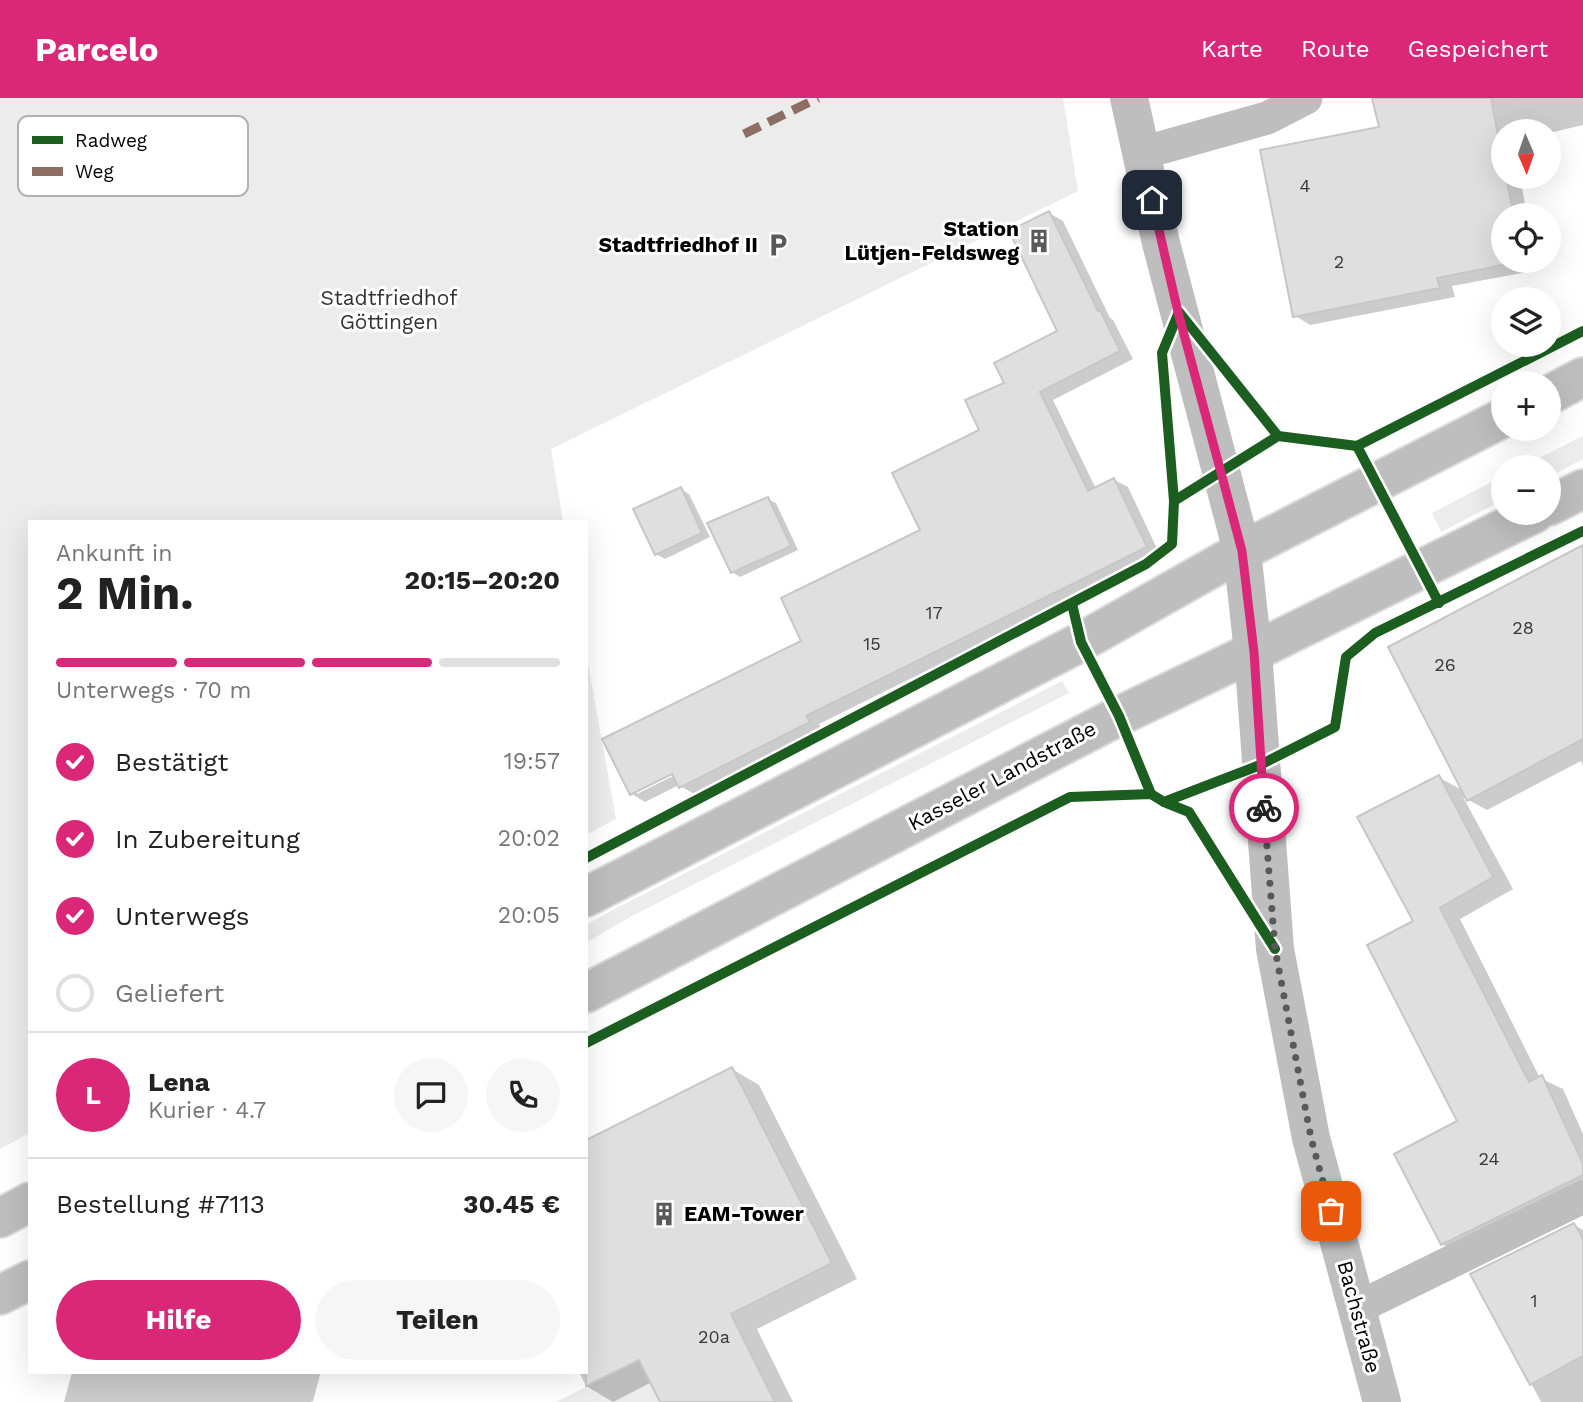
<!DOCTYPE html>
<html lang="de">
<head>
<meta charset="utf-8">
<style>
	:root { --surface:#fff; --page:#f6f6f6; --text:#222; --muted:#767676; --line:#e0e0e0; --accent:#db2777 }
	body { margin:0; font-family:"Work Sans",sans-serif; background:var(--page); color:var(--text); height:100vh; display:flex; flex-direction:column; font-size:26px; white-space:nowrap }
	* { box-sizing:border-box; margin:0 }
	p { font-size:23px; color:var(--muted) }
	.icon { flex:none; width:38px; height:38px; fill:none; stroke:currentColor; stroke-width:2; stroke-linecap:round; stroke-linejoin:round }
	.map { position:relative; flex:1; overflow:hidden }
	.drawer { position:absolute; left:28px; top:422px; width:560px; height:854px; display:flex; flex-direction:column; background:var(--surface); border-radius:0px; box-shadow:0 7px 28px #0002 }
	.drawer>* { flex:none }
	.needle { width:46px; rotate:178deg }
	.fabs { position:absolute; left:1491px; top:21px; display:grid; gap:14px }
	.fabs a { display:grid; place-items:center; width:70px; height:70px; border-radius:50%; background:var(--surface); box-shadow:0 7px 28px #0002; font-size:35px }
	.pin { position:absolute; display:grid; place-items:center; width:60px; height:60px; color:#fff; margin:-30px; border-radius:14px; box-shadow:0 4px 10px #0006 }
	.courier { position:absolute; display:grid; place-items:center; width:70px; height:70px; margin:-35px; border:5px solid #db2777; border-radius:50%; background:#fff; color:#222; box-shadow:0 2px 9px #0007 }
	.overview em { font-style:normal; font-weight:700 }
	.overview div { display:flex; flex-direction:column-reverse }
	.overview { display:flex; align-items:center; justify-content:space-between; height:119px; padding:0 28px }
	h1 { font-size:46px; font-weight:700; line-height:52px }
	.bar { display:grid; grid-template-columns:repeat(4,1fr); gap:10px 7px; align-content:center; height:84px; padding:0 28px }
	.bar i { height:9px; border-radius:5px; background:var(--line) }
	.bar .on { background:var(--accent) }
	.bar p { grid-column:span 4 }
	.line { display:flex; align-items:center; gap:18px; padding:0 28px; border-top:2px solid var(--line) }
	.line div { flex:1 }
	.round { display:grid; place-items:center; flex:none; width:74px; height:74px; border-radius:37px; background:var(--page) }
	ol { padding:0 28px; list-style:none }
	li { display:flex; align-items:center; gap:21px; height:77px }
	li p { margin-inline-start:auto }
	li .icon { padding:7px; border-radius:50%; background:var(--accent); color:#fff; stroke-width:4 }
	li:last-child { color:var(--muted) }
	li i { width:38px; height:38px; border:4px solid var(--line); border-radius:50% }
	.primary-button { display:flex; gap:14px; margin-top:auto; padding:14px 28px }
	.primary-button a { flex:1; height:80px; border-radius:42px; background:var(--accent); color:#fff; font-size:28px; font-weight:700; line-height:80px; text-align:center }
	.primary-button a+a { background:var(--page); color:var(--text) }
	header { display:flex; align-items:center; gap:42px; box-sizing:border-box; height:98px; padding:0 35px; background:var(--accent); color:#fff }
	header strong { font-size:33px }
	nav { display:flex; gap:38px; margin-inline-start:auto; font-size:24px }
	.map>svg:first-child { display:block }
	.green { fill:#ececec }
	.shadow { fill:#0003; fill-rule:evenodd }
	.building { fill:#dfdfdf; stroke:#c7c7c7; stroke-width:2 }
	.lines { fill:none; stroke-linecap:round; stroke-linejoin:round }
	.primary-casing { stroke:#dbdbdb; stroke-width:42 }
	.service { stroke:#bebebe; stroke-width:33 }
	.minor { stroke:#bebebe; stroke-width:38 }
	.primary { stroke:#bebebe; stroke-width:38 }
	.quiet { stroke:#8d6e63; stroke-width:9; stroke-dasharray:18 9; stroke-linecap:butt }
	.cycleway-casing { stroke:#fff; stroke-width:15 }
	.cycleway { stroke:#1b5e20; stroke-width:10 }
	.done { stroke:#595959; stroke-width:7; stroke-dasharray:0 12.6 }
	.route { stroke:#db2777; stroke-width:9 }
	.labels { text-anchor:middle; stroke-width:6; stroke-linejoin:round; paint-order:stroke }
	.number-label { font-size:18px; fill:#383838 }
	.poi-label { font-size:21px; font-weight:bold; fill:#000; stroke:#fff; text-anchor:end }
	.park-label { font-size:21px; fill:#333; stroke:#fff }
	.street-label { font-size:21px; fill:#000; stroke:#fff }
	.key { fill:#fff; stroke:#b2b2b2; stroke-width:2 }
	.key-label { font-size:19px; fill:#000 }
</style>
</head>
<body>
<header>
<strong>Parcelo</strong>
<nav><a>Karte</a><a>Route</a><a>Gespeichert</a></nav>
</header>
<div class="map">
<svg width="1583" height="1304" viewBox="0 0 1583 1304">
	<rect width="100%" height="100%" fill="#fff"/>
	<!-- green -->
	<g class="green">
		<path d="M0,0H1063L1078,93L551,351L563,423L30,424V1035L0,1051Z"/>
		<path d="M1583,338V361L1549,379V369H1521Z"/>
		<path d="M1503,378V402L1441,434L1432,415Z"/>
		<path d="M586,554L616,721L586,737Z"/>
		<path d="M1062,583L1069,595L630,819L586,845V827L607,815Z"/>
		<path d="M639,1262L660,1304H556Z"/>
	</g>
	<!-- shadow -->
	<g class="shadow">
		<path d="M1375,0H1583V27L1549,35L1503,33V79H1520L1527,117H1503V163H1536L1538,172L1452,188L1455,199L1310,227L1294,217L1381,31Z"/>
		<path d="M1049,115L1063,123L1110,220L1113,222L1133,261L1053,302L1096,391L1114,382L1128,389L1160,457L819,626L822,632L694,696L679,687L645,704L632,696L803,544L922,432L981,333L1006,286L1060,234ZM679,671L681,674L637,696V692Z"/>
		<path d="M681,391L689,396L710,439L665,461L656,456Z"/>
		<path d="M767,401L776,405L798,452L740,479L732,474Z"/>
		<path d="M1583,451V668L1581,663L1487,712L1463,699L1513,791L1460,821L1540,980L1563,991L1583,1036V1098L1463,1158L1442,1146L1459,1023L1415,824L1438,679L1464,693Z"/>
		<path d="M732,971L759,987L857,1181L757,1231L793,1304H662L652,1284L613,1304L586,1288L579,1274H586Z"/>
		<path d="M1574,1127L1583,1132V1304H1541L1473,1176Z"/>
		<path d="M72,1274H318L320,1277L313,1303L310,1304H64Z"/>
	</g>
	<!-- building -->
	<g class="building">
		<path d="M1372,0H1491L1503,64V79H1506L1514,117H1503V163H1523L1437,180L1440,190L1293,219L1260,52L1379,29Z"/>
		<path d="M1049,113L1098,213L1100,212L1120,253L1040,294L1088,393L1114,380L1147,449L806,618L810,624L679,690L672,676L630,697L602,641L801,543L781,500L920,432L892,375L979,332L965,302L1004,285L994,265L1057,233L1009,133Z"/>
		<path d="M681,389L702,435L655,457L633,411Z"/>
		<path d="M768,399L791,448L731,475L707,425Z"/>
		<path d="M1583,447V641L1467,703L1388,549Z"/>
		<path d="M1439,677L1493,779L1440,810L1529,984L1542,977L1583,1066V1077L1441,1147L1394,1056L1457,1023L1367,847L1413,823L1357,719Z"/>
		<path d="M732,969L832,1165L731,1216L775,1304H660L639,1262L586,1288V1042Z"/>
		<path d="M1574,1125L1583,1141V1258L1530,1287L1470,1176Z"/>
	</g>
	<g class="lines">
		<!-- primary casing -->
		<g class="primary-casing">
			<g id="primary">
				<path d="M1549,297L1583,279"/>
				<path d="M1549,408L1583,391"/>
				<path d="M586,799L1081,544L1242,453L1503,320"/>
				<path d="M586,895L1119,618L1253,554L1535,415"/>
				<path d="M0,1120L30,1104"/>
				<path d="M0,1197L30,1182"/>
			</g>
		</g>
		<!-- service -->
		<g class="service">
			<path d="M1142,55L1267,20L1306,0"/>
			<path d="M1357,1210L1583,1099"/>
		</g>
		<!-- minor -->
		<path class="minor" d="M1129,0L1161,145L1242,453L1253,554L1275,851L1311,1040L1382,1304"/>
		<!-- primary -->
		<use href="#primary" class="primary"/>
		<!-- quiet -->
		<path class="quiet" d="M744,36L818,0"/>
		<!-- cycleway casing -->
		<g class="cycleway-casing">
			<g id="cycleway">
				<path d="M1357,348L1439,505"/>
				<path d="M1174,403L1162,255L1179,214L1278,338"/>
				<path d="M1072,506L1081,544L1119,618L1151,696"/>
				<path d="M1164,704L1189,714L1275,851"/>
				<path d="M586,760L1146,466L1172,446L1174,403L1278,338L1357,348L1583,233"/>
				<path d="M586,945L1070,699L1151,696L1164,704L1260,667L1335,629L1346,559L1375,535L1583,433"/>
			</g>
		</g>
		<!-- cycleway -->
		<use href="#cycleway" class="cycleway"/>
	</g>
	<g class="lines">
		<!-- done -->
		<path class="done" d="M1264,710L1275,851L1311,1040L1331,1113"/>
		<!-- route -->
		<path class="route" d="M1152,102L1178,214L1242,453L1254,554L1264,710"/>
	</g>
	<!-- icons -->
	<defs>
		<g id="building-bare" transform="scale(1.89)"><path d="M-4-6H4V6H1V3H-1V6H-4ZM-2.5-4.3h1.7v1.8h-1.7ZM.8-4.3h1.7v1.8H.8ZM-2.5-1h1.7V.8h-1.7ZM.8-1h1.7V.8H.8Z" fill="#595959" stroke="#fff" stroke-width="2.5" paint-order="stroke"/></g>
		<g id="parking-bare" transform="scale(1.89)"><path d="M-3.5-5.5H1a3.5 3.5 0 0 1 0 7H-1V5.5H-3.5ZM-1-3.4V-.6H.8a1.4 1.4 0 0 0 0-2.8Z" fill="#595959" stroke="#fff" stroke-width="2.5" paint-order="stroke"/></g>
	</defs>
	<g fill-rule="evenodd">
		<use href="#building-bare" x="1039" y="143"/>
		<use href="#parking-bare" x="778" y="147"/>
		<use href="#building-bare" x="664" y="1116"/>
	</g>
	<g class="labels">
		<!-- number labels -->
		<g class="number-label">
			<text x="1305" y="94">4</text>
			<text x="1339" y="170">2</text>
			<text x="934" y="521">17</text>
			<text x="1523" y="536">28</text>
			<text x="872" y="552">15</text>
			<text x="1445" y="573">26</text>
			<text x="1489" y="1067">24</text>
			<text x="1534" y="1209">1</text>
			<text x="714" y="1245">20a</text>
		</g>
		<!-- poi labels -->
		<g class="poi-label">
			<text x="1019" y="138">Station<tspan x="1019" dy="24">Lütjen-Feldsweg</tspan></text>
			<text x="758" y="154">Stadtfriedhof II</text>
			<text x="684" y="1123" text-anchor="start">EAM-Tower</text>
		</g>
		<!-- park labels -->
		<g class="park-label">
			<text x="389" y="207">Stadtfriedhof<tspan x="389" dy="24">Göttingen</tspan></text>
		</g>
		<!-- street labels -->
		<g class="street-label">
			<text transform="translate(1002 678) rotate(-28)" y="7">Kasseler Landstraße</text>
			<text transform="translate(1359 1219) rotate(75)" y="7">Bachstraße</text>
		</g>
	</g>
	<!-- legend -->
	<rect x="18" y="18" width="230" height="80" rx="10" class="key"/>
	<rect x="32" y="38" width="31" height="8" fill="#1b5e20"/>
	<rect x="32" y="69" width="31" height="9" fill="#8d6e63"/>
	<g class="key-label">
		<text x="75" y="49">Radweg</text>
		<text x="75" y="80">Weg</text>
	</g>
</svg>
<div class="fabs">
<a><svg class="needle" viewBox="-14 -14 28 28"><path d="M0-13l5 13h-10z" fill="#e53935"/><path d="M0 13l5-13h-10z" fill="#767676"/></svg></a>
<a><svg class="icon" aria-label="locate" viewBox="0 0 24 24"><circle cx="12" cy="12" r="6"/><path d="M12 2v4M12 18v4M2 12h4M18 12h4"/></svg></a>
<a><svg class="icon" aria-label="layers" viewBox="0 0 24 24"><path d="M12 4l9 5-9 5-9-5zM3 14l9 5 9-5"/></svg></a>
<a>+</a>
<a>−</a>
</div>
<div class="pin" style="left:1331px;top:1113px;background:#ea580c"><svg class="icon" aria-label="bag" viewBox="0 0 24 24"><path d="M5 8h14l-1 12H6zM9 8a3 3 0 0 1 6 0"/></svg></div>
<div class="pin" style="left:1152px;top:102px;background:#1f2937"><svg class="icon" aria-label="home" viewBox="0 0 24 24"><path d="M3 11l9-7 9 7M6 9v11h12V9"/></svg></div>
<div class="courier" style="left:1264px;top:710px"><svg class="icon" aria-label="bike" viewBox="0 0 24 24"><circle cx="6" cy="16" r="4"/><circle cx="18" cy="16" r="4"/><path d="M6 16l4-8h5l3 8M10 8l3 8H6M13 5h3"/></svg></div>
<section class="drawer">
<div class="overview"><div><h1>2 Min.</h1><p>Ankunft in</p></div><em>20:15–20:20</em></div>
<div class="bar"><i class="on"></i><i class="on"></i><i class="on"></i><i></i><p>Unterwegs · 70 m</p></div>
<ol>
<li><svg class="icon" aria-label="check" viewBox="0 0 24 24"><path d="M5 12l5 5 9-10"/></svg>Bestätigt<p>19:57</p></li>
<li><svg class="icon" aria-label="check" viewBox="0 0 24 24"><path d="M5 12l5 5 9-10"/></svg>In Zubereitung<p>20:02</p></li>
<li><svg class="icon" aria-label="check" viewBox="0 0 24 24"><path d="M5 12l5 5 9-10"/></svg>Unterwegs<p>20:05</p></li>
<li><i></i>Geliefert</li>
</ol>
<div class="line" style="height:126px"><b class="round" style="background:var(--accent);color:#fff">L</b><div><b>Lena</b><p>Kurier · 4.7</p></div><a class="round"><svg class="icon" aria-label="chat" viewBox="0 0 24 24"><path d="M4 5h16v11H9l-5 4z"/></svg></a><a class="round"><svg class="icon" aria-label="phone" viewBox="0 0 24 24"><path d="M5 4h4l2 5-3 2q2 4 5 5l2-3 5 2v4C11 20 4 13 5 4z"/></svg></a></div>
<div class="line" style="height:91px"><div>Bestellung #7113</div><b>30.45 €</b></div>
<div class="primary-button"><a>Hilfe</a><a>Teilen</a></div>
</section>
</div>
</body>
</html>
